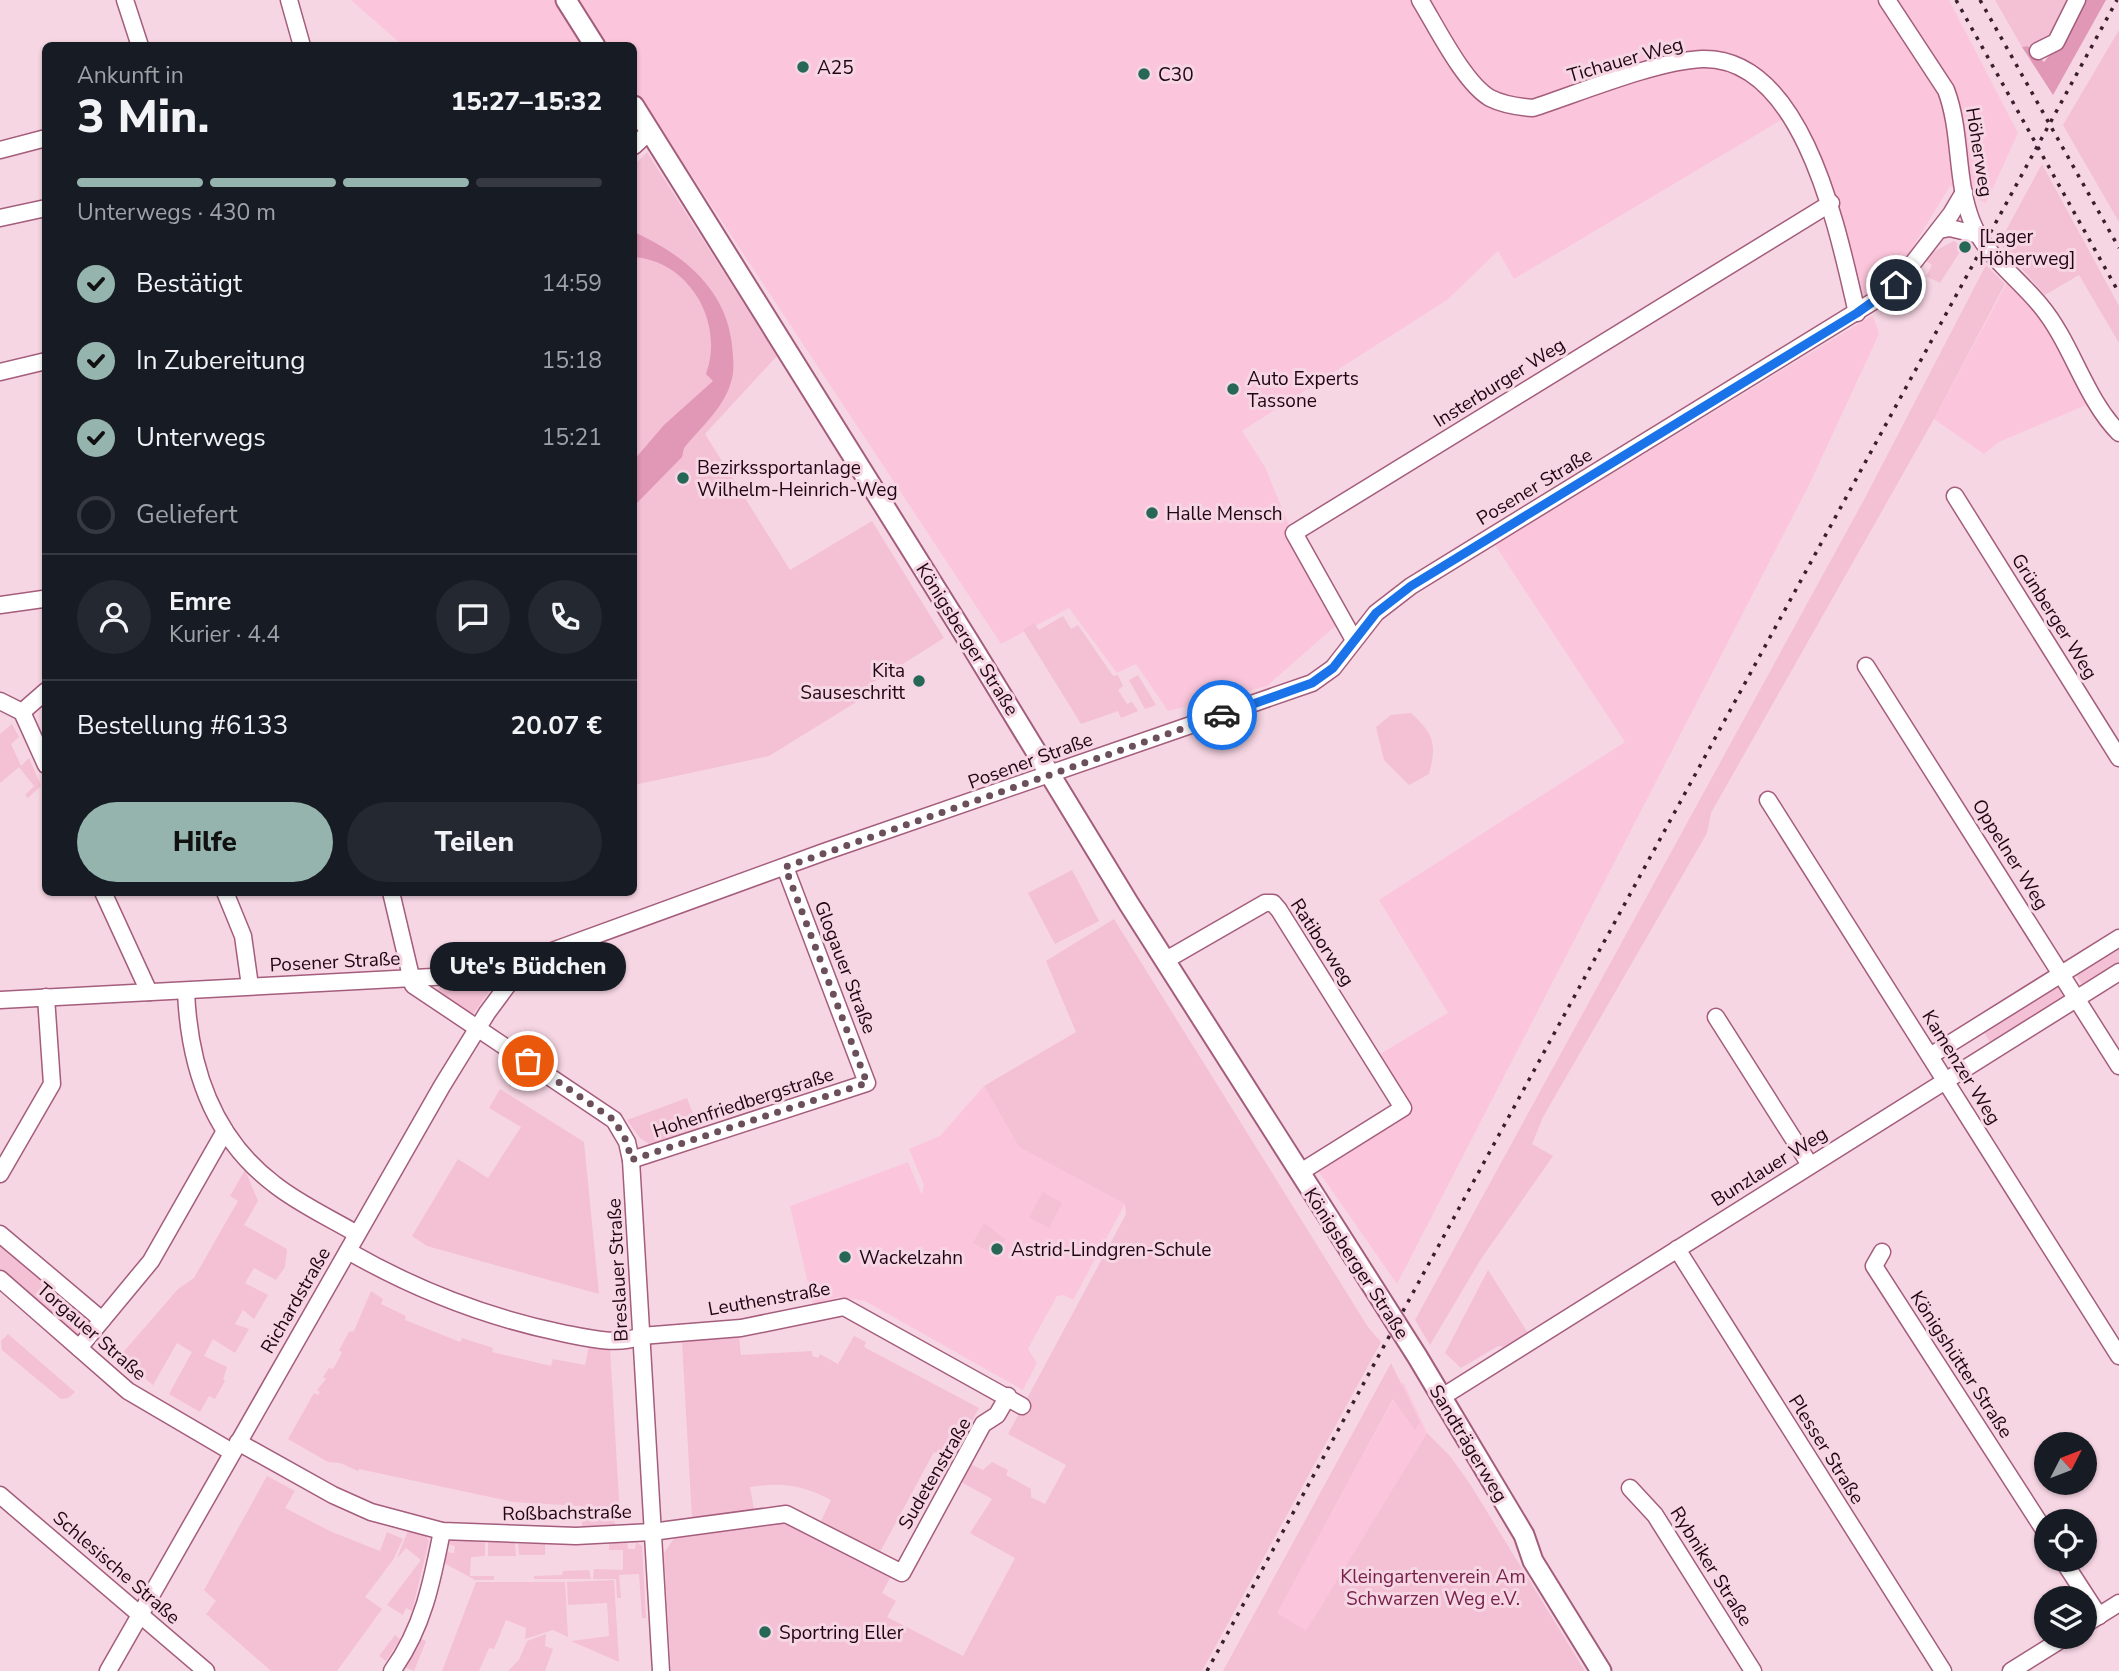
<!DOCTYPE html>
<html lang="de">
<head>
<meta charset="utf-8">
<style>
	:root { --surface:#171b24; --page:#242831; --text:#f1f3f6; --muted:#9ea1a6; --line:#363941; --accent:#96b4ae }
	body { margin:0; font-family:"Nunito Sans",sans-serif; background:var(--page); color:var(--text); height:100vh; display:flex; flex-direction:column; font-size:26px; white-space:nowrap }
	* { box-sizing:border-box; margin:0 }
	p { font-size:23px; color:var(--muted) }
	.icon { flex:none; width:38px; height:38px; fill:none; stroke:currentColor; stroke-width:2; stroke-linecap:round; stroke-linejoin:round }
	.map { position:relative; flex:1; overflow:hidden }
	.side { position:absolute; left:42px; top:42px; width:595px; height:854px; display:flex; flex-direction:column; background:var(--surface); border-radius:10px; box-shadow:0 2px 5px #0004 }
	.side>* { flex:none }
	.needle { width:46px; rotate:48deg }
	.fabs { position:absolute; left:2034px; top:1432px; display:grid; gap:14px }
	.fabs a { display:grid; place-items:center; width:63px; height:63px; border-radius:50%; background:var(--surface); box-shadow:0 2px 5px #0004; font-size:35px }
	.pin { position:absolute; display:grid; place-items:center; width:60px; height:60px; color:#fff; margin:-30px; border:4px solid #fff; border-radius:50%; box-shadow:0 2px 7px #0007 }
	.courier { position:absolute; display:grid; place-items:center; width:70px; height:70px; margin:-35px; border:5px solid #1a73e8; border-radius:50%; background:#fff; color:#222; box-shadow:0 2px 9px #0007 }
	.bubble { position:absolute; height:49px; border-radius:24px; background:var(--surface); box-shadow:0 2px 5px #0004; font-size:23px; font-weight:800; line-height:49px; text-align:center }
	.head em { font-style:normal; font-weight:800 }
	.head div { display:flex; flex-direction:column-reverse }
	.head { display:flex; align-items:center; justify-content:space-between; height:119px; padding:0 35px }
	h1 { font-size:46px; font-weight:800; line-height:52px }
	.bar { display:grid; grid-template-columns:repeat(4,1fr); gap:10px 7px; align-content:center; height:84px; padding:0 35px }
	.bar i { height:9px; border-radius:5px; background:var(--line) }
	.bar .current { background:var(--accent) }
	.bar p { grid-column:span 4 }
	.line { display:flex; align-items:center; gap:18px; padding:0 35px; border-top:2px solid var(--line) }
	.line div { flex:1 }
	.round { display:grid; place-items:center; flex:none; width:74px; height:74px; border-radius:37px; background:var(--page) }
	ol { padding:0 35px; list-style:none }
	li { display:flex; align-items:center; gap:21px; height:77px }
	li p { margin-inline-start:auto }
	li .icon { padding:7px; border-radius:50%; background:var(--accent); color:#111; stroke-width:4 }
	li:last-child { color:var(--muted) }
	li i { width:38px; height:38px; border:4px solid var(--line); border-radius:50% }
	.button { display:flex; gap:14px; margin-top:auto; padding:14px 35px }
	.button a { flex:1; height:80px; border-radius:42px; background:var(--accent); color:#111; font-size:28px; font-weight:800; line-height:80px; text-align:center }
	.button a+a { background:var(--page); color:var(--text) }
	.map>svg:first-child { display:block }
	.built { fill:#fbc6db }
	.green { fill:#f4c0d4 }
	.forest { fill:#e197b6 }
	.lines { fill:none; stroke-linecap:round; stroke-linejoin:round }
	.minor-casing { stroke:#a45d7c; stroke-width:19 }
	.major-casing { stroke:#a45d7c; stroke-width:23 }
	.minor { stroke:#fff; stroke-width:16 }
	.major { stroke:#fff; stroke-width:19 }
	.rail { stroke:#391f2b; stroke-width:3.5; stroke-dasharray:3.5 7; stroke-linecap:butt }
	.done { stroke:#6b4f5b; stroke-width:7; stroke-dasharray:0 12.6 }
	.route { stroke:#1a73e8; stroke-width:9 }
	.poi-dot { fill:#266756; stroke:#f7d6e3; stroke-width:2.5 }
	.labels { text-anchor:middle; stroke-width:6; stroke-linejoin:round; paint-order:stroke }
	.street-label { font-size:19px; fill:#200612; stroke:#f7d6e3 }
	.poi-label { font-size:19px; fill:#200612; stroke:#f7d6e3; text-anchor:start }
	.park-label { font-size:19px; fill:#77224d; stroke:#f7d6e3 }
</style>
</head>
<body>
<div class="map">
<svg width="2119" height="1671" viewBox="0 0 2119 1671">
	<rect width="100%" height="100%" fill="#f7d6e3"/>
	<!-- built -->
	<g class="built">
		<path d="M351,0H1949L2018,133L1986,203L1950,186L1894,278L1858,300L1822,200L1783,119L1514,279L1498,251L1447,300L1242,431L1265,467L1293,535L1341,621L1267,686L1168,711L1136,664L1117,673L1069,608L1001,644L655,120L634,140V46L402,45Z"/>
		<path d="M2009,279L2038,309L2093,402L1999,442L1984,454L1934,419Z"/>
		<path d="M1873,315L1879,334L1809,485L1397,1284L1312,1162L1410,1104L1380,1054L1448,1013L1379,900L1625,742L1495,545Z"/>
		<path d="M984,1086L1019,1147L1125,1204L1073,1300L1064,1295L1057,1296L1031,1343L1028,1349L1037,1363L1023,1390L865,1301L839,1297L813,1305L790,1206L908,1162L922,1195L924,1185L909,1149L940,1136Z"/>
		<path d="M1403,1382L1427,1433L1306,1632L1276,1613Z"/>
	</g>
	<!-- green -->
	<g class="green">
		<path d="M1995,0H2072L2054,40L2022,47Z"/>
		<path d="M2119,30V222L2063,125Z"/>
		<path d="M647,152L777,356L705,434L790,570L872,521L944,638L871,684L874,691L769,756L634,785V165Z"/>
		<path d="M2042,164L2119,306V343L2079,275L2045,295L1999,243Z"/>
		<path d="M1954,241L1963,247L1940,283L1926,276L1932,265L1926,261L1931,253Z"/>
		<path d="M1986,265L2005,284L1934,419L1711,813L1707,833L1543,1117L1532,1144L1553,1156L1481,1259L1430,1345L1415,1320L1866,496Z"/>
		<path d="M1063,616L1071,629L1078,625L1113,676L1118,675L1123,686L1118,690L1127,704L1132,702L1138,711L1121,718L1118,711L1081,724L1023,630L1034,623L1039,630Z"/>
		<path d="M1138,675L1156,705L1145,709L1129,680Z"/>
		<path d="M1411,713C1434,734 1437,744 1429,774L1409,785L1384,760L1376,727L1391,715Z"/>
		<path d="M12,724L19,737L11,744L21,766L29,758L41,786L28,798L25,795L34,786L19,767L0,783V734Z"/>
		<path d="M1072,870L1099,921L1055,944L1028,893Z"/>
		<path d="M1114,919L1368,1327L1381,1342L1202,1671H671L664,1553L675,1537L784,1520L891,1576L882,1593L896,1601L887,1617L963,1656L1015,1558L970,1533L992,1499L961,1482L970,1464L983,1470L992,1462L1008,1470L1006,1475L1031,1489V1497L1045,1504L1066,1465L1008,1434L1126,1214L1125,1204L1019,1147L984,1086L1076,1032L1046,961Z"/>
		<path d="M2119,944V965L2084,988L2074,972Z"/>
		<path d="M2058,981L2068,996L1991,1044L1982,1029Z"/>
		<path d="M487,982L491,989L473,1014L436,991L441,985Z"/>
		<path d="M500,1089L584,1142L599,1294L427,1246L412,1236L458,1159L488,1178L521,1127L489,1108Z"/>
		<path d="M687,1098L699,1130L649,1144L640,1138L627,1120Z"/>
		<path d="M245,1170L258,1201L244,1225L287,1249L285,1267L276,1280L254,1268L245,1283L268,1295L254,1319L243,1310L235,1324L249,1329L235,1353L213,1339L204,1356L227,1367L223,1379L225,1381L215,1399L209,1396L200,1412L169,1394L192,1352L177,1343L153,1385L119,1357L178,1289L194,1278L238,1201L230,1196Z"/>
		<path d="M1043,1192L1062,1203L1049,1228L1029,1217Z"/>
		<path d="M984,1223L1005,1239L996,1255L973,1243Z"/>
		<path d="M0,1238L93,1322L80,1339L0,1274Z"/>
		<path d="M1488,1270L1528,1333L1506,1347L1498,1346L1461,1368L1445,1353Z"/>
		<path d="M371,1291L383,1299L381,1304L406,1316L405,1320L460,1342L462,1338L493,1348L492,1352L551,1366L553,1359L585,1365L589,1346L610,1348L620,1516L614,1517L615,1526L582,1527L581,1506L513,1502L359,1469L358,1471L340,1463L328,1462L288,1439L314,1393L318,1395L320,1392L317,1390L326,1379L323,1377L329,1368L333,1369L342,1353L339,1350L349,1332L354,1331Z"/>
		<path d="M8,1334L75,1392L68,1398L61,1399L2,1350L1,1341Z"/>
		<path d="M739,1336L741,1355L812,1351V1356L818,1358L820,1354L838,1364L854,1336L866,1342L864,1347L979,1408L951,1460L934,1452L880,1552L821,1521L831,1500C802,1485 783,1482 750,1487L754,1509L692,1519L682,1342Z"/>
		<path d="M1391,1363L1420,1422L1415,1430L1393,1399L1277,1613L1306,1631L1427,1433L1450,1456L1470,1484L1585,1671H1223Z"/>
		<path d="M267,1476L295,1491L285,1508L332,1532L380,1551L387,1532L403,1539L393,1560L365,1597L382,1609L337,1671H271L206,1614L216,1601L204,1590Z"/>
		<path d="M408,1531L425,1535L429,1541L412,1611L406,1608L403,1615L387,1605L421,1560L406,1548L397,1558Z"/>
		<path d="M451,1540L485,1542V1556L471,1557L470,1576H494V1580H475L444,1563L446,1552L454,1553L455,1546L448,1544Z"/>
		<path d="M488,1542L515,1543L516,1556H488Z"/>
		<path d="M627,1542L628,1549H635L636,1542L642,1546L646,1618H642L639,1574L619,1575L621,1598H617L616,1579H593L594,1569L623,1570V1550H609V1543Z"/>
		<path d="M518,1544H545V1555H519Z"/>
		<path d="M589,1570L591,1579H534V1576L562,1575L563,1571Z"/>
		<path d="M614,1580L619,1662L571,1641L609,1636L607,1603L568,1605L567,1582Z"/>
		<path d="M476,1582H565L568,1637L553,1630L525,1639L526,1628L506,1620L494,1649L489,1648L479,1671H442Z"/>
		<path d="M546,1634L545,1646L553,1649L545,1671H508L519,1660L527,1641Z"/>
		<path d="M395,1635L400,1639L386,1661L379,1656Z"/>
		<path d="M421,1639L426,1641L414,1671L404,1667Z"/>
	</g>
	<!-- forest -->
	<g class="forest">
		<path d="M2079,0H2106L2053,95L2022,47L2028,46L2044,62L2059,43Z"/>
		<path d="M634,232C682,254 726,288 732,345C733,357 735,370 731,382C724,408 700,428 684,448L682,457L634,506V460L664,425L713,381L706,374C725,322 689,261 634,257Z"/>
	</g>
	<g class="lines">
		<!-- minor casing -->
		<g class="minor-casing">
			<g id="minor">
				<path d="M125,0L140,46"/>
				<path d="M289,0L302,46"/>
				<path d="M1420,0C1436,26 1464,83 1490,98C1504,105 1519,107 1533,108C1579,93 1656,61 1702,59C1805,56 1839,237 1857,313"/>
				<path d="M1887,0L1946,90C1962,132 1955,180 1972,222C1985,255 2018,278 2040,305C2072,343 2084,397 2119,433"/>
				<path d="M2038,51L2056,42L2077,0"/>
				<path d="M634,146L649,132"/>
				<path d="M0,150L46,138"/>
				<path d="M0,218L46,208"/>
				<path d="M1939,230L1950,228L1979,235"/>
				<path d="M0,372L46,361"/>
				<path d="M1955,496L2119,758"/>
				<path d="M0,605L43,599"/>
				<path d="M1354,640L1294,533L1831,203"/>
				<path d="M1866,666L2119,1066"/>
				<path d="M0,701L22,712L46,765"/>
				<path d="M22,712L46,691"/>
				<path d="M1768,800L2119,1356"/>
				<path d="M103,892L149,992"/>
				<path d="M225,892L243,936L250,986"/>
				<path d="M391,892L413,985L614,1120L627,1142L631,1160L661,1671"/>
				<path d="M1166,960L1265,903H1273L1279,910L1403,1108L1299,1173"/>
				<path d="M186,991C189,1066 212,1137 274,1184C299,1204 330,1218 357,1234"/>
				<path d="M0,1000L489,974L824,852L1312,683L1333,668L1376,613L1411,586L1882,296L1896,285L1951,214L1964,192"/>
				<path d="M1716,1017L1810,1165"/>
				<path d="M1930,1056L2119,938"/>
				<path d="M631,1160L867,1083L785,867"/>
				<path d="M0,1174L52,1084L46,997"/>
				<path d="M0,1234L102,1320"/>
				<path d="M1677,1249L1943,1671"/>
				<path d="M348,1251C416,1290 485,1317 562,1333C587,1338 617,1346 641,1336L741,1328L844,1307L1022,1406"/>
				<path d="M1882,1252L1874,1266L2046,1533"/>
				<path d="M0,1279L128,1391L232,1452"/>
				<path d="M79,1348L151,1261L225,1131"/>
				<path d="M1442,1397L2119,972"/>
				<path d="M238,1442L333,1495L371,1512L442,1531L576,1536L652,1532L786,1514L902,1573L983,1424L997,1415L1008,1396"/>
				<path d="M1630,1488L1655,1515L1753,1671"/>
				<path d="M0,1495L206,1671"/>
				<path d="M2062,1559L2099,1616"/>
				<path d="M2084,1625L2119,1603"/>
				<path d="M108,1671L442,1086L487,1013L524,963"/>
				<path d="M392,1671C423,1628 432,1582 442,1531"/>
				<path d="M2011,1671L2067,1636"/>
			</g>
		</g>
		<!-- major casing -->
		<g class="major-casing">
			<g id="major">
				<path d="M566,0L595,46"/>
				<path d="M634,106L971,645L1129,904L1417,1356L1524,1535L1533,1561L1601,1671"/>
			</g>
		</g>
		<!-- minor -->
		<use href="#minor" class="minor"/>
		<!-- major -->
		<use href="#major" class="major"/>
		<!-- rail -->
		<g class="rail">
			<path d="M1956,0L2119,293"/>
			<path d="M1980,0L2119,248"/>
			<path d="M1207,1671L2117,0"/>
		</g>
	</g>
	<g class="lines">
		<!-- done -->
		<path class="done" d="M528,1061L614,1120L627,1142L631,1160L867,1083L785,867L1222,715"/>
		<!-- route -->
		<path class="route" d="M1222,715L1312,683L1333,668L1376,613L1411,586L1857,313L1896,285"/>
	</g>
	<!-- markers -->
	<g class="poi-dot">
		<circle cx="803" cy="67" r="7"/>
		<circle cx="1144" cy="74" r="7"/>
		<circle cx="1965" cy="247" r="7"/>
		<circle cx="1233" cy="389" r="7"/>
		<circle cx="683" cy="478" r="7"/>
		<circle cx="1152" cy="513" r="7"/>
		<circle cx="919" cy="681" r="7"/>
		<circle cx="997" cy="1249" r="7"/>
		<circle cx="845" cy="1257" r="7"/>
		<circle cx="765" cy="1632" r="7"/>
	</g>
	<g class="labels">
		<!-- street labels -->
		<g class="street-label">
			<text transform="translate(1625 59) rotate(-16)" y="7">Tichauer Weg</text>
			<text transform="translate(1980 152) rotate(81)" y="7">Höherweg</text>
			<text transform="translate(1499 382) rotate(-32)" y="7">Insterburger Weg</text>
			<text transform="translate(1534 486) rotate(-31)" y="7">Posener Straße</text>
			<text transform="translate(2055 616) rotate(58)" y="7">Grünberger Weg</text>
			<text transform="translate(968 639) rotate(58)" y="7">Königsberger Straße</text>
			<text transform="translate(1030 760) rotate(-20)" y="7">Posener Straße</text>
			<text transform="translate(2011 854) rotate(58)" y="7">Oppelner Weg</text>
			<text transform="translate(1323 942) rotate(57)" y="7">Ratiborweg</text>
			<text transform="translate(335 961) rotate(-3)" y="7">Posener Straße</text>
			<text transform="translate(846 967) rotate(69)" y="7">Glogauer Straße</text>
			<text transform="translate(1962 1067) rotate(58)" y="7">Kamenzer Weg</text>
			<text transform="translate(743 1102) rotate(-18)" y="7">Hohenfriedbergstraße</text>
			<text transform="translate(1769 1166) rotate(-32)" y="7">Bunzlauer Weg</text>
			<text transform="translate(1357 1263) rotate(57)" y="7">Königsberger Straße</text>
			<text transform="translate(617 1270) rotate(-93)" y="7">Breslauer Straße</text>
			<text transform="translate(769 1298) rotate(-10)" y="7">Leuthenstraße</text>
			<text transform="translate(295 1300) rotate(-60)" y="7">Richardstraße</text>
			<text transform="translate(92 1331) rotate(41)" y="7">Torgauer Straße</text>
			<text transform="translate(1962 1364) rotate(57)" y="7">Königshütter Straße</text>
			<text transform="translate(1469 1443) rotate(59)" y="7">Sandträgerweg</text>
			<text transform="translate(1827 1449) rotate(58)" y="7">Plesser Straße</text>
			<text transform="translate(934 1473) rotate(-60)" y="7">Sudetenstraße</text>
			<text transform="translate(567 1512) rotate(-1)" y="7">Roßbachstraße</text>
			<text transform="translate(1712 1566) rotate(58)" y="7">Rybniker Straße</text>
			<text transform="translate(117 1567) rotate(41)" y="7">Schlesische Straße</text>
		</g>
		<!-- poi labels -->
		<g class="poi-label">
			<text x="817" y="74">A25</text>
			<text x="1158" y="81">C30</text>
			<text x="1979" y="243">[Lager<tspan x="1979" dy="22">Höherweg]</tspan></text>
			<text x="1247" y="385">Auto Experts<tspan x="1247" dy="22">Tassone</tspan></text>
			<text x="697" y="474">Bezirkssportanlage<tspan x="697" dy="22">Wilhelm-Heinrich-Weg</tspan></text>
			<text x="1166" y="520">Halle Mensch</text>
			<text x="905" y="677" text-anchor="end">Kita<tspan x="905" dy="22">Sauseschritt</tspan></text>
			<text x="1011" y="1256">Astrid-Lindgren-Schule</text>
			<text x="859" y="1264">Wackelzahn</text>
			<text x="779" y="1639">Sportring Eller</text>
		</g>
		<!-- park labels -->
		<g class="park-label">
			<text x="1433" y="1583">Kleingartenverein Am<tspan x="1433" dy="22">Schwarzen Weg e.V.</tspan></text>
		</g>
	</g>
</svg>
<div class="fabs">
<a><svg class="needle" viewBox="-14 -14 28 28"><path d="M0-13l5 13h-10z" fill="#e53935"/><path d="M0 13l5-13h-10z" fill="#9ea1a6"/></svg></a>
<a><svg class="icon" aria-label="locate" viewBox="0 0 24 24"><circle cx="12" cy="12" r="6"/><path d="M12 2v4M12 18v4M2 12h4M18 12h4"/></svg></a>
<a><svg class="icon" aria-label="layers" viewBox="0 0 24 24"><path d="M12 4l9 5-9 5-9-5zM3 14l9 5 9-5"/></svg></a>
</div>
<div class="pin" style="left:528px;top:1061px;background:#ea580c"><svg class="icon" aria-label="bag" viewBox="0 0 24 24"><path d="M5 8h14l-1 12H6zM9 8a3 3 0 0 1 6 0"/></svg></div>
<div class="pin" style="left:1896px;top:285px;background:#1f2937"><svg class="icon" aria-label="home" viewBox="0 0 24 24"><path d="M3 11l9-7 9 7M6 9v11h12V9"/></svg></div>
<div class="courier" style="left:1222px;top:715px"><svg class="icon" aria-label="car" viewBox="0 0 24 24"><path d="M5 17H2v-5l4-1 3-4h7l3 4 3 1v5h-3M9 17h6M6 11h13"/><circle cx="7" cy="17" r="2"/><circle cx="17" cy="17" r="2"/></svg></div>
<div class="bubble" style="left:430px;top:942px;width:196px">Ute's Büdchen</div>
<section class="side">
<div class="head"><div><h1>3 Min.</h1><p>Ankunft in</p></div><em>15:27–15:32</em></div>
<div class="bar"><i class="current"></i><i class="current"></i><i class="current"></i><i></i><p>Unterwegs · 430 m</p></div>
<ol>
<li><svg class="icon" aria-label="check" viewBox="0 0 24 24"><path d="M5 12l5 5 9-10"/></svg>Bestätigt<p>14:59</p></li>
<li><svg class="icon" aria-label="check" viewBox="0 0 24 24"><path d="M5 12l5 5 9-10"/></svg>In Zubereitung<p>15:18</p></li>
<li><svg class="icon" aria-label="check" viewBox="0 0 24 24"><path d="M5 12l5 5 9-10"/></svg>Unterwegs<p>15:21</p></li>
<li><i></i>Geliefert</li>
</ol>
<div class="line" style="height:126px"><a class="round"><svg class="icon" aria-label="person" viewBox="0 0 24 24"><circle cx="12" cy="8" r="4"/><path d="M4 21q1-7 8-7t8 7"/></svg></a><div><b>Emre</b><p>Kurier · 4.4</p></div><a class="round"><svg class="icon" aria-label="chat" viewBox="0 0 24 24"><path d="M4 5h16v11H9l-5 4z"/></svg></a><a class="round"><svg class="icon" aria-label="phone" viewBox="0 0 24 24"><path d="M5 4h4l2 5-3 2q2 4 5 5l2-3 5 2v4C11 20 4 13 5 4z"/></svg></a></div>
<div class="line" style="height:91px"><div>Bestellung #6133</div><b>20.07 €</b></div>
<div class="button"><a>Hilfe</a><a>Teilen</a></div>
</section>
</div>
</body>
</html>
